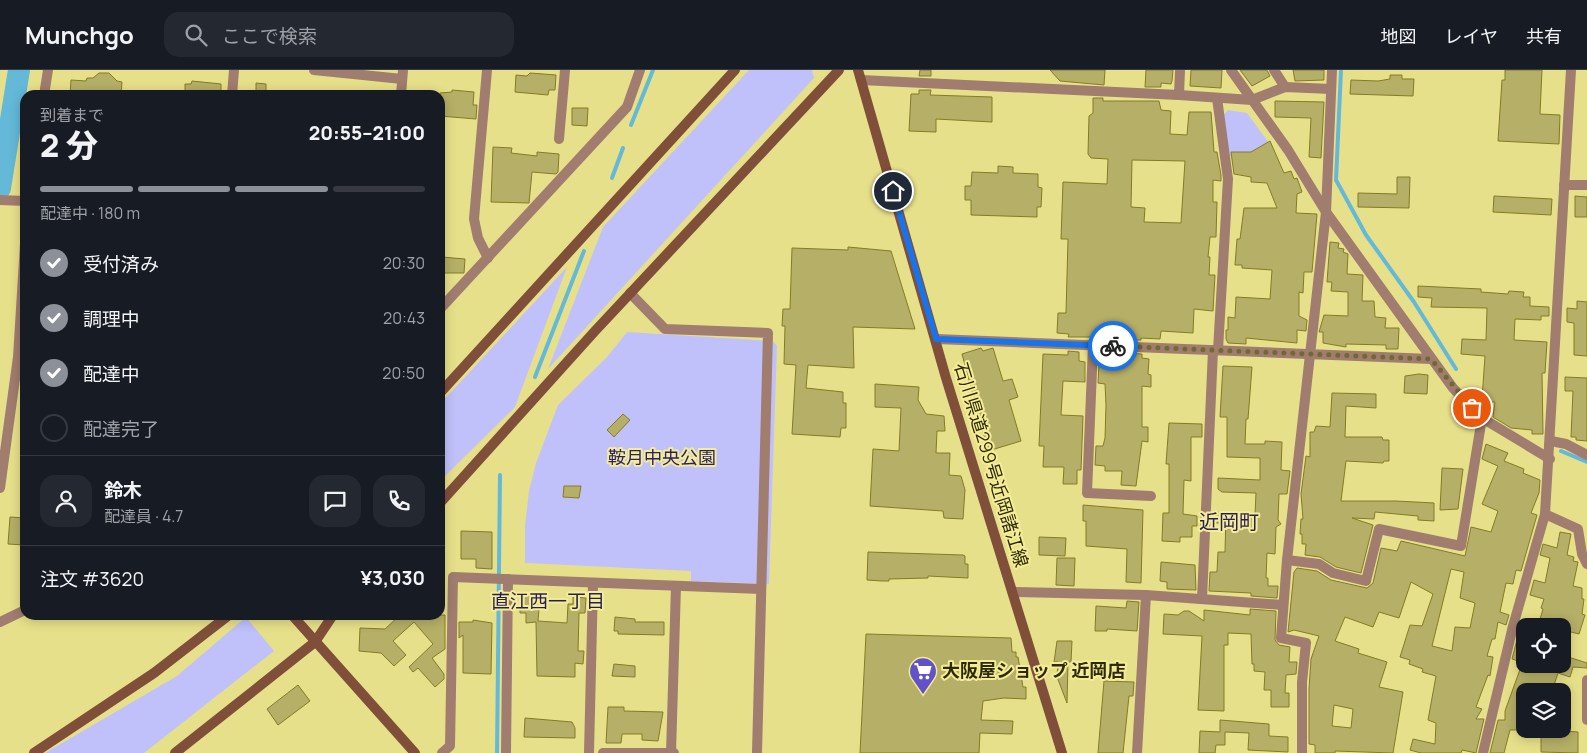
<!DOCTYPE html>
<html lang="ja">
<head>
<meta charset="utf-8">
<style>
	:root { --surface:#171b24; --page:#242831; --text:#f1f3f6; --muted:#9ea1a6; --line:#363941; --accent:#8c9099 }
	body { margin:0; font-family:Manrope,"Noto Sans JP",sans-serif; background:var(--page); color:var(--text); height:100vh; display:flex; flex-direction:column; font-size:19px; white-space:nowrap }
	* { box-sizing:border-box; margin:0 }
	p { font-size:16px; color:var(--muted) }
	.icon { flex:none; width:28px; height:28px; fill:none; stroke:currentColor; stroke-width:2; stroke-linecap:round; stroke-linejoin:round }
	.map { position:relative; flex:1; overflow:hidden }
	.panel { position:absolute; left:20px; top:20px; width:425px; height:530px; display:flex; flex-direction:column; background:var(--surface); border-radius:15px; box-shadow:0 2px 12px #0003 }
	.panel>* { flex:none }
	.tools { position:absolute; left:1516px; top:548px; display:grid; gap:10px }
	.tools a { display:grid; place-items:center; width:55px; height:55px; border-radius:10px; background:var(--surface); box-shadow:0 2px 12px #0003; font-size:25px }
	.pin { position:absolute; display:grid; place-items:center; width:42px; height:42px; color:#fff; margin:-21px; border:2px solid #fff; border-radius:50%; box-shadow:0 1px 5px #0007 }
	.courier { position:absolute; display:grid; place-items:center; width:50px; height:50px; margin:-25px; border:4px solid #1a73e8; border-radius:50%; background:#fff; color:#222; box-shadow:0 1px 6px #0007 }
	.overview em { font-style:normal; font-weight:800 }
	.overview div { display:flex; flex-direction:column-reverse }
	.overview { display:flex; align-items:center; justify-content:space-between; height:85px; padding:0 20px }
	h1 { font-size:32px; font-weight:800; line-height:38px }
	.bar { display:grid; grid-template-columns:repeat(4,1fr); gap:8px 5px; align-content:center; height:60px; padding:0 20px }
	.bar i { height:6px; border-radius:4px; background:var(--line) }
	.bar .current { background:var(--accent) }
	.bar p { grid-column:span 4 }
	.line { display:flex; align-items:center; gap:12px; padding:0 20px; border-top:1px solid var(--line) }
	.line div { flex:1 }
	.round { display:grid; place-items:center; flex:none; width:52px; height:52px; border-radius:15px; background:var(--page) }
	ol { padding:0 20px; list-style:none }
	li { display:flex; align-items:center; gap:15px; height:55px }
	li p { margin-inline-start:auto }
	li .icon { padding:5px; border-radius:50%; background:var(--accent); color:#fff; stroke-width:4 }
	li:last-child { color:var(--muted) }
	li i { width:28px; height:28px; border:2px solid var(--line); border-radius:50% }
	header { display:flex; align-items:center; gap:30px; box-sizing:border-box; height:70px; padding:0 25px; background:var(--surface); border-bottom:1px solid var(--line) }
	header strong { font-size:24px }
	nav { display:flex; gap:28px; margin-inline-start:auto; font-size:18px }
	.search { width:350px; height:45px; background:var(--page); display:flex; align-items:center; gap:12px; box-sizing:border-box; padding:0 18px; border-radius:15px; color:var(--muted); font-size:19px }
	.map>svg:first-child { display:block }
	.green { fill:#c0c1fa }
	.lines { fill:none; stroke-linecap:round; stroke-linejoin:round }
	.stream { stroke:#64b9d8; stroke-width:4 }
	.river { stroke:#64b9d8; stroke-width:22 }
	.building { fill:#b6af67; stroke:#847c22; fill-rule:evenodd }
	.street { stroke:#a07d6e; stroke-width:10 }
	.secondary { stroke:#804f3a; stroke-width:10 }
	.done { stroke:#6f6a34; stroke-width:5; stroke-dasharray:0 9 }
	.route { stroke:#1a73e8; stroke-width:6 }
	.labels { text-anchor:middle; stroke-width:4; stroke-linejoin:round; paint-order:stroke }
	.park-label { font-size:18px; fill:#2c206b; stroke:#f5ed96 }
	.street-label { font-size:18px; fill:#2e2a05; stroke:#f5ed96 }
	.poi-label { font-size:18px; font-weight:bold; fill:#2e2a05; stroke:#f5ed96; text-anchor:start }
	.neighbourhood-label { font-size:19px; fill:#251e57; stroke:#f5ed96 }
	.quarter-label { font-size:20px; fill:#251e57; stroke:#f5ed96 }
</style>
</head>
<body>
<header>
<strong>Munchgo</strong>
<div class="search"><svg class="icon" aria-label="search" viewBox="0 0 24 24"><circle cx="10" cy="10" r="6"/><path d="M15 15l6 6"/></svg>ここで検索</div>
<nav><a>地図</a><a>レイヤ</a><a>共有</a></nav>
</header>
<div class="map">
<svg width="1587" height="683" viewBox="0 0 1587 683">
	<rect width="100%" height="100%" fill="#e7e08a"/>
	<!-- green -->
	<g class="green">
		<path d="M749,0H812L814,8L548,299L603,157Z"/>
		<path d="M1228,40L1247,43L1269,73L1248,87L1230,86L1222,47Z"/>
		<path d="M567,197L515,337L440,411V334Z"/>
		<path d="M627,262L773,271L777,276L769,514L691,511V501L525,493V456L529,421L536,393L558,335L607,287Z"/>
		<path d="M246,547L274,581L144,683H45L177,606Z"/>
	</g>
	<g class="lines">
		<!-- stream -->
		<g class="stream">
			<path d="M1341,0L1336,110L1366,165L1414,232L1456,299"/>
			<path d="M631,55L653,0"/>
			<path d="M612,108L623,78"/>
			<path d="M535,307L584,181"/>
			<path d="M1561,381L1587,392"/>
			<path d="M497,683L500,405"/>
		</g>
		<!-- river -->
		<path class="river" d="M0,118L19,0"/>
	</g>
	<!-- building -->
	<g class="building">
		<path d="M920,0H931V6H919Z"/>
		<path d="M1050,0H1105L1104,15L1060,11Z"/>
		<path d="M1146,0H1173L1172,11L1171,14L1161,13V17H1145Z"/>
		<path d="M1191,0H1222L1221,18L1190,16Z"/>
		<path d="M1240,0H1267L1270,6L1252,16Z"/>
		<path d="M1293,0H1324V10L1295,11Z"/>
		<path d="M1505,0H1542L1540,44L1560,45L1559,74L1498,71L1502,10H1505Z"/>
		<path d="M99,3H109L117,11L122,12L121,25H70L71,10L86,11L87,8H93Z"/>
		<path d="M530,3L556,5L555,20H549L548,25L515,22L516,5L527,6Z"/>
		<path d="M1390,5H1402V9H1414L1413,26L1350,24L1351,10L1378,11L1390,9Z"/>
		<path d="M192,11L221,14V25H185V14H191Z"/>
		<path d="M256,13L266,14V25H256Z"/>
		<path d="M452,20L474,22L473,35H477L476,49L440,46V23L452,22Z"/>
		<path d="M919,20H931L930,25L992,27V52L936,49V62L909,61L911,24H919Z"/>
		<path d="M1093,28H1103V31H1159L1161,40L1171,41L1170,64L1187,65L1189,42H1211L1214,82H1217L1221,105V111L1213,110V132H1217L1216,167H1210L1208,187H1210L1209,205H1215L1213,241L1194,239L1193,263L1161,261L1160,269L1141,268V270H1119V267H1068L1069,264L1057,263L1058,243H1066L1068,169H1061L1063,112L1107,114L1108,89L1091,88L1088,84L1089,46L1093,43ZM1132,90L1185,91L1181,153L1144,152L1145,138L1131,137Z"/>
		<path d="M1275,31L1324,32L1321,88L1309,87L1311,48L1275,47Z"/>
		<path d="M572,38H588L587,56L572,55Z"/>
		<path d="M1270,71L1284,103L1291,101L1294,109L1297,108L1302,122L1297,124L1296,143L1317,144L1312,202H1304L1303,223L1299,222V246L1307,250L1306,261L1297,260V273L1246,268V274L1228,273L1226,269V260H1228V247L1235,248L1236,227L1270,229L1272,200L1242,198V195H1235L1237,169H1240L1244,138H1277L1267,113L1251,112V107L1234,104L1231,82H1251Z"/>
		<path d="M493,77L512,78L511,83L537,86V82L559,84L558,102L556,104L532,102L529,133L491,132Z"/>
		<path d="M998,96L1013,97V103L1038,104V117L1042,118L1041,137H1037V147L971,145V130H965V116H971L972,102L998,103Z"/>
		<path d="M1397,107H1410L1409,138L1358,137V123L1397,124Z"/>
		<path d="M1494,126L1552,129L1551,145L1493,142Z"/>
		<path d="M1575,126L1587,127V147H1575Z"/>
		<path d="M1330,172L1339,173L1338,178L1344,179L1343,182L1348,184L1347,204L1363,205L1362,231H1374L1375,247L1386,248L1385,258H1399L1398,279H1386V275L1346,274V277L1323,273V262H1319L1324,245L1348,246V222L1331,221L1332,212H1327Z"/>
		<path d="M848,177L891,181L915,259L853,257L854,298L808,295L806,318L843,322V333H846V358H841L840,367L792,364L796,295L784,294L785,256H782L783,239H790L792,178L848,180Z"/>
		<path d="M442,187L465,189L464,203H441Z"/>
		<path d="M1418,216L1481,219V222L1508,224L1509,221L1524,222L1523,227H1530V236L1549,237V246H1541V250L1515,249L1514,270L1547,272L1545,303H1542L1543,364H1532V360L1511,358L1493,347L1495,332H1485V329H1482L1485,286L1461,284L1462,269L1486,270L1487,238L1431,237L1432,228L1418,227Z"/>
		<path d="M1577,231L1587,232V286L1574,285V253L1567,252V238L1577,239Z"/>
		<path d="M981,278L983,281L993,278L1003,311L1012,309L1018,327L1009,330L1021,371L988,381L962,284Z"/>
		<path d="M1068,281L1079,282V291L1085,292V312L1063,311L1061,345L1083,346L1081,400H1077V414H1063L1064,397H1043L1044,376H1039L1043,284L1068,285Z"/>
		<path d="M1119,283L1142,284V288L1149,289L1148,304L1151,305V317L1142,316V357H1148V372L1142,371L1136,416L1121,415L1122,401H1105V396L1095,395L1096,376H1103L1105,368L1106,335L1105,314L1098,313L1099,293L1119,295Z"/>
		<path d="M1223,296L1252,297L1248,349H1246L1245,374H1265V371L1282,372L1281,400L1290,401L1287,424H1279L1278,450L1281,454L1276,457L1275,484L1267,483L1266,508H1268V516H1278L1277,528L1251,526V523L1209,521L1210,502H1217L1218,482H1225L1226,444L1255,445L1256,423L1222,422L1218,419V408L1260,410V388L1227,387V347H1220Z"/>
		<path d="M1419,304L1428,305L1427,324L1404,323L1405,306Z"/>
		<path d="M1565,307L1587,308V371L1576,370V367H1571L1573,321H1565Z"/>
		<path d="M875,314L919,317L918,330L926,344L944,346L945,361H937L936,383H950L949,405L961,406L965,420L963,449L944,448L943,441L870,436L873,379L899,381L901,338L875,337Z"/>
		<path d="M1332,323L1376,324V338L1346,336L1345,367H1382L1383,370H1389V391H1384L1383,393L1346,391L1341,431H1396L1434,433V451L1418,450V446L1375,442L1374,449L1352,448L1373,455L1361,503L1336,497L1320,487L1305,485L1306,474H1302V464H1300L1301,449H1303L1301,424L1306,386L1310,387V362H1314L1316,356L1330,357Z"/>
		<path d="M623,344L630,350L614,367L607,360Z"/>
		<path d="M1169,353L1202,354V367H1191V411L1184,410L1183,444L1197,446V456H1192V467H1180V472L1162,471L1163,443H1169V394H1166Z"/>
		<path d="M1486,374L1508,383L1504,391L1524,399L1523,403L1540,410L1539,423L1531,443L1537,445L1521,501L1516,500L1513,514L1506,513L1500,542L1509,545L1506,555L1498,552L1495,569H1492L1487,586L1493,587L1490,606L1488,605L1476,637L1482,639L1476,649H1484L1476,683L1462,680L1461,683H1421L1410,680L1413,669L1435,674L1436,653L1428,650L1436,606L1422,602L1423,599L1409,594L1410,590L1400,587L1410,555L1422,556L1433,524L1411,512L1399,548L1379,542L1373,557L1345,547L1335,571L1359,579L1358,583L1387,592L1379,617L1403,622L1393,683L1335,681V683H1315V675L1309,674V619L1311,589L1319,566L1294,560L1288,562L1294,502L1297,498L1317,501L1331,510L1367,518L1373,513L1381,478L1397,481L1401,471L1465,486L1471,457L1491,462L1498,441L1482,434L1498,396L1482,389ZM1451,499L1464,502L1460,528L1475,533L1470,558L1455,557L1452,581L1432,576ZM1334,635L1353,639L1351,658L1332,656Z"/>
		<path d="M1442,398L1463,399L1458,439L1440,440Z"/>
		<path d="M564,416H581L579,428L563,427Z"/>
		<path d="M1083,435L1143,440L1141,513L1126,512L1127,479L1086,476V451H1083Z"/>
		<path d="M1215,442L1225,443V453H1215Z"/>
		<path d="M10,447L25,448V475L8,474Z"/>
		<path d="M461,461L492,462V499L476,498V489H461Z"/>
		<path d="M1560,462L1571,464L1567,485L1574,487L1573,491L1578,492L1573,516L1582,518V529H1584L1582,544L1585,545L1579,564L1571,562L1564,582H1562V556H1538L1543,539L1541,538L1544,529L1530,525L1534,510L1545,513L1550,488L1540,485L1543,474L1557,478Z"/>
		<path d="M1039,467L1066,468L1065,486L1039,485Z"/>
		<path d="M868,482L963,485L965,486V494H968V508L928,506V508L889,509V511H882L867,510Z"/>
		<path d="M1057,488H1075L1074,516L1056,515Z"/>
		<path d="M1161,492L1195,495L1196,520L1167,519V512L1160,511Z"/>
		<path d="M520,526L540,527L538,551L567,553L568,534H573V527L586,528L585,543H579L578,581H584L583,594L575,593V607L537,606L536,552L526,553V543H520Z"/>
		<path d="M1127,531L1139,532L1137,561L1107,559V561H1095L1096,536L1126,538Z"/>
		<path d="M1250,539L1276,541L1275,570L1279,575L1290,577L1289,592H1297L1296,604L1286,605L1285,623H1289V637H1271V620H1264L1265,602L1254,601V594H1252L1251,564L1228,563V575H1224V641L1198,640L1202,566L1163,564L1164,544L1178,545L1184,541H1189L1204,551V540L1250,545Z"/>
		<path d="M400,545H445V579L432,588L444,604V609L435,617L418,598L413,602L409,597L433,574L414,552L393,571L406,585L394,596L381,583L359,581L360,558L385,559Z"/>
		<path d="M615,547L635,549V552H664V565L618,564V561H614Z"/>
		<path d="M473,550L492,553L491,604L463,603V565L459,568V552H473Z"/>
		<path d="M1519,562L1525,565V593L1512,589Z"/>
		<path d="M866,564L1011,568L1012,582H1016V587H1018L1023,617H1026V629L1004,628L983,631L981,650L1013,651L1012,664L980,663L979,683H860Z"/>
		<path d="M1057,571H1072L1071,592H1068L1067,633L1057,607L1058,592H1054Z"/>
		<path d="M1562,585L1587,593V598L1573,597L1570,607L1558,603L1552,621H1525V653H1518V660H1510L1504,683H1490L1498,650H1505V641L1522,594H1562Z"/>
		<path d="M614,594L635,596V607L612,606Z"/>
		<path d="M1104,611L1134,612L1133,626H1129L1123,683H1098Z"/>
		<path d="M298,615L310,631L278,655L267,639Z"/>
		<path d="M608,637H624V641L663,642L658,671L642,670V664H622L621,673H606Z"/>
		<path d="M525,648L572,652L575,658V668L524,667Z"/>
		<path d="M1220,650L1269,654V666L1288,667V682L1248,680L1249,663L1225,662V675H1216L1215,683H1199L1200,661L1220,662Z"/>
		<path d="M1541,659L1578,662V683L1541,682Z"/>
	</g>
	<g class="lines">
		<!-- street -->
		<g class="street">
			<path d="M314,0L402,9"/>
			<path d="M487,0L474,149L478,168L488,188"/>
			<path d="M1231,0L1288,80L1326,142L1453,318L1482,348L1550,389"/>
			<path d="M1274,0L1285,17"/>
			<path d="M861,10L1179,25L1180,0"/>
			<path d="M44,25L48,0"/>
			<path d="M232,25L234,0"/>
			<path d="M401,25L403,0"/>
			<path d="M1179,25L1252,30L1285,17L1331,19"/>
			<path d="M1217,28L1228,109L1218,280"/>
			<path d="M559,69L565,0"/>
			<path d="M1564,115H1587"/>
			<path d="M0,130L25,131"/>
			<path d="M630,223L665,259L768,263L757,683"/>
			<path d="M440,239L627,37L640,0"/>
			<path d="M936,269L1431,289"/>
			<path d="M1093,275L1087,423L1151,426"/>
			<path d="M1551,371L1566,374L1587,385"/>
			<path d="M0,418L18,287L25,174"/>
			<path d="M1545,444L1578,459L1582,484L1587,494"/>
			<path d="M1287,490L1319,494L1333,503L1366,511L1379,459L1461,476L1482,348"/>
			<path d="M1013,522L1146,525L1283,535"/>
			<path d="M1202,529L1213,280"/>
			<path d="M0,552L25,540"/>
			<path d="M1587,610V650"/>
			<path d="M442,683L450,676L453,507L761,519"/>
			<path d="M506,683L508,509"/>
			<path d="M589,683L593,513"/>
			<path d="M603,683H674"/>
			<path d="M671,683L676,516"/>
			<path d="M1137,683L1146,525"/>
			<path d="M1302,683V612L1306,573L1281,568L1287,490L1326,142L1332,0"/>
			<path d="M1483,683L1513,556L1545,444L1571,0"/>
		</g>
		<!-- secondary -->
		<g class="secondary">
			<path d="M858,0L946,308L1062,683"/>
			<path d="M440,323L735,0"/>
			<path d="M440,433L595,261L839,0"/>
			<path d="M292,545L415,683"/>
			<path d="M34,683L154,603L229,545"/>
			<path d="M175,683L315,572L333,545"/>
		</g>
	</g>
	<g class="lines">
		<!-- done -->
		<path class="done" d="M1113,276L1431,289L1472,338"/>
		<!-- route -->
		<path class="route" d="M893,121L936,269L1113,276"/>
	</g>
	<!-- icons -->
	<defs>
		<g id="supermarket-pin" transform="scale(1.4375)"><path d="M0 17L-7.5 6A9.5 9.5 0 1 1 7.5 6Z" fill="#6152ca" stroke="#f5ed96"/><path d="M-6-5.5h2.5l.6 2H6L4.5 2H-2.5L-4.4-4H-6ZM-1.5 3.2a1.3 1.3 0 1 0 .1 0ZM3 3.2a1.3 1.3 0 1 0 .1 0Z" fill="#fff"/></g>
	</defs>
	<g fill-rule="evenodd">
		<use href="#supermarket-pin" x="923" y="601"/>
	</g>
	<g class="labels">
		<!-- park labels -->
		<g class="park-label">
			<text x="662" y="394">鞍月中央公園</text>
		</g>
		<!-- street labels -->
		<g class="street-label">
			<text transform="translate(991 395) rotate(73)" y="6">石川県道299号近岡諸江線</text>
		</g>
		<!-- poi labels -->
		<g class="poi-label">
			<text x="942" y="607">大阪屋ショップ 近岡店</text>
		</g>
		<!-- neighbourhood labels -->
		<g class="neighbourhood-label">
			<text x="548" y="538">直江西一丁目</text>
		</g>
		<!-- quarter labels -->
		<g class="quarter-label">
			<text x="1229" y="459">近岡町</text>
		</g>
	</g>
</svg>
<div class="tools">
<a><svg class="icon" aria-label="locate" viewBox="0 0 24 24"><circle cx="12" cy="12" r="6"/><path d="M12 2v4M12 18v4M2 12h4M18 12h4"/></svg></a>
<a><svg class="icon" aria-label="layers" viewBox="0 0 24 24"><path d="M12 4l9 5-9 5-9-5zM3 14l9 5 9-5"/></svg></a>
</div>
<div class="pin" style="left:1472px;top:338px;background:#ea580c"><svg class="icon" aria-label="bag" viewBox="0 0 24 24"><path d="M5 8h14l-1 12H6zM9 8a3 3 0 0 1 6 0"/></svg></div>
<div class="pin" style="left:893px;top:121px;background:#1f2937"><svg class="icon" aria-label="home" viewBox="0 0 24 24"><path d="M3 11l9-7 9 7M6 9v11h12V9"/></svg></div>
<div class="courier" style="left:1113px;top:276px"><svg class="icon" aria-label="bike" viewBox="0 0 24 24"><circle cx="6" cy="16" r="4"/><circle cx="18" cy="16" r="4"/><path d="M6 16l4-8h5l3 8M10 8l3 8H6M13 5h3"/></svg></div>
<section class="panel">
<div class="overview"><div><h1>2 分</h1><p>到着まで</p></div><em>20:55–21:00</em></div>
<div class="bar"><i class="current"></i><i class="current"></i><i class="current"></i><i></i><p>配達中 · 180 m</p></div>
<ol>
<li><svg class="icon" aria-label="check" viewBox="0 0 24 24"><path d="M5 12l5 5 9-10"/></svg>受付済み<p>20:30</p></li>
<li><svg class="icon" aria-label="check" viewBox="0 0 24 24"><path d="M5 12l5 5 9-10"/></svg>調理中<p>20:43</p></li>
<li><svg class="icon" aria-label="check" viewBox="0 0 24 24"><path d="M5 12l5 5 9-10"/></svg>配達中<p>20:50</p></li>
<li><i></i>配達完了</li>
</ol>
<div class="line" style="height:90px"><a class="round"><svg class="icon" aria-label="person" viewBox="0 0 24 24"><circle cx="12" cy="8" r="4"/><path d="M4 21q1-7 8-7t8 7"/></svg></a><div><b>鈴木</b><p>配達員 · 4.7</p></div><a class="round"><svg class="icon" aria-label="chat" viewBox="0 0 24 24"><path d="M4 5h16v11H9l-5 4z"/></svg></a><a class="round"><svg class="icon" aria-label="phone" viewBox="0 0 24 24"><path d="M5 4h4l2 5-3 2q2 4 5 5l2-3 5 2v4C11 20 4 13 5 4z"/></svg></a></div>
<div class="line" style="height:65px"><div>注文 #3620</div><b>¥3,030</b></div>
</section>
</div>
</body>
</html>
